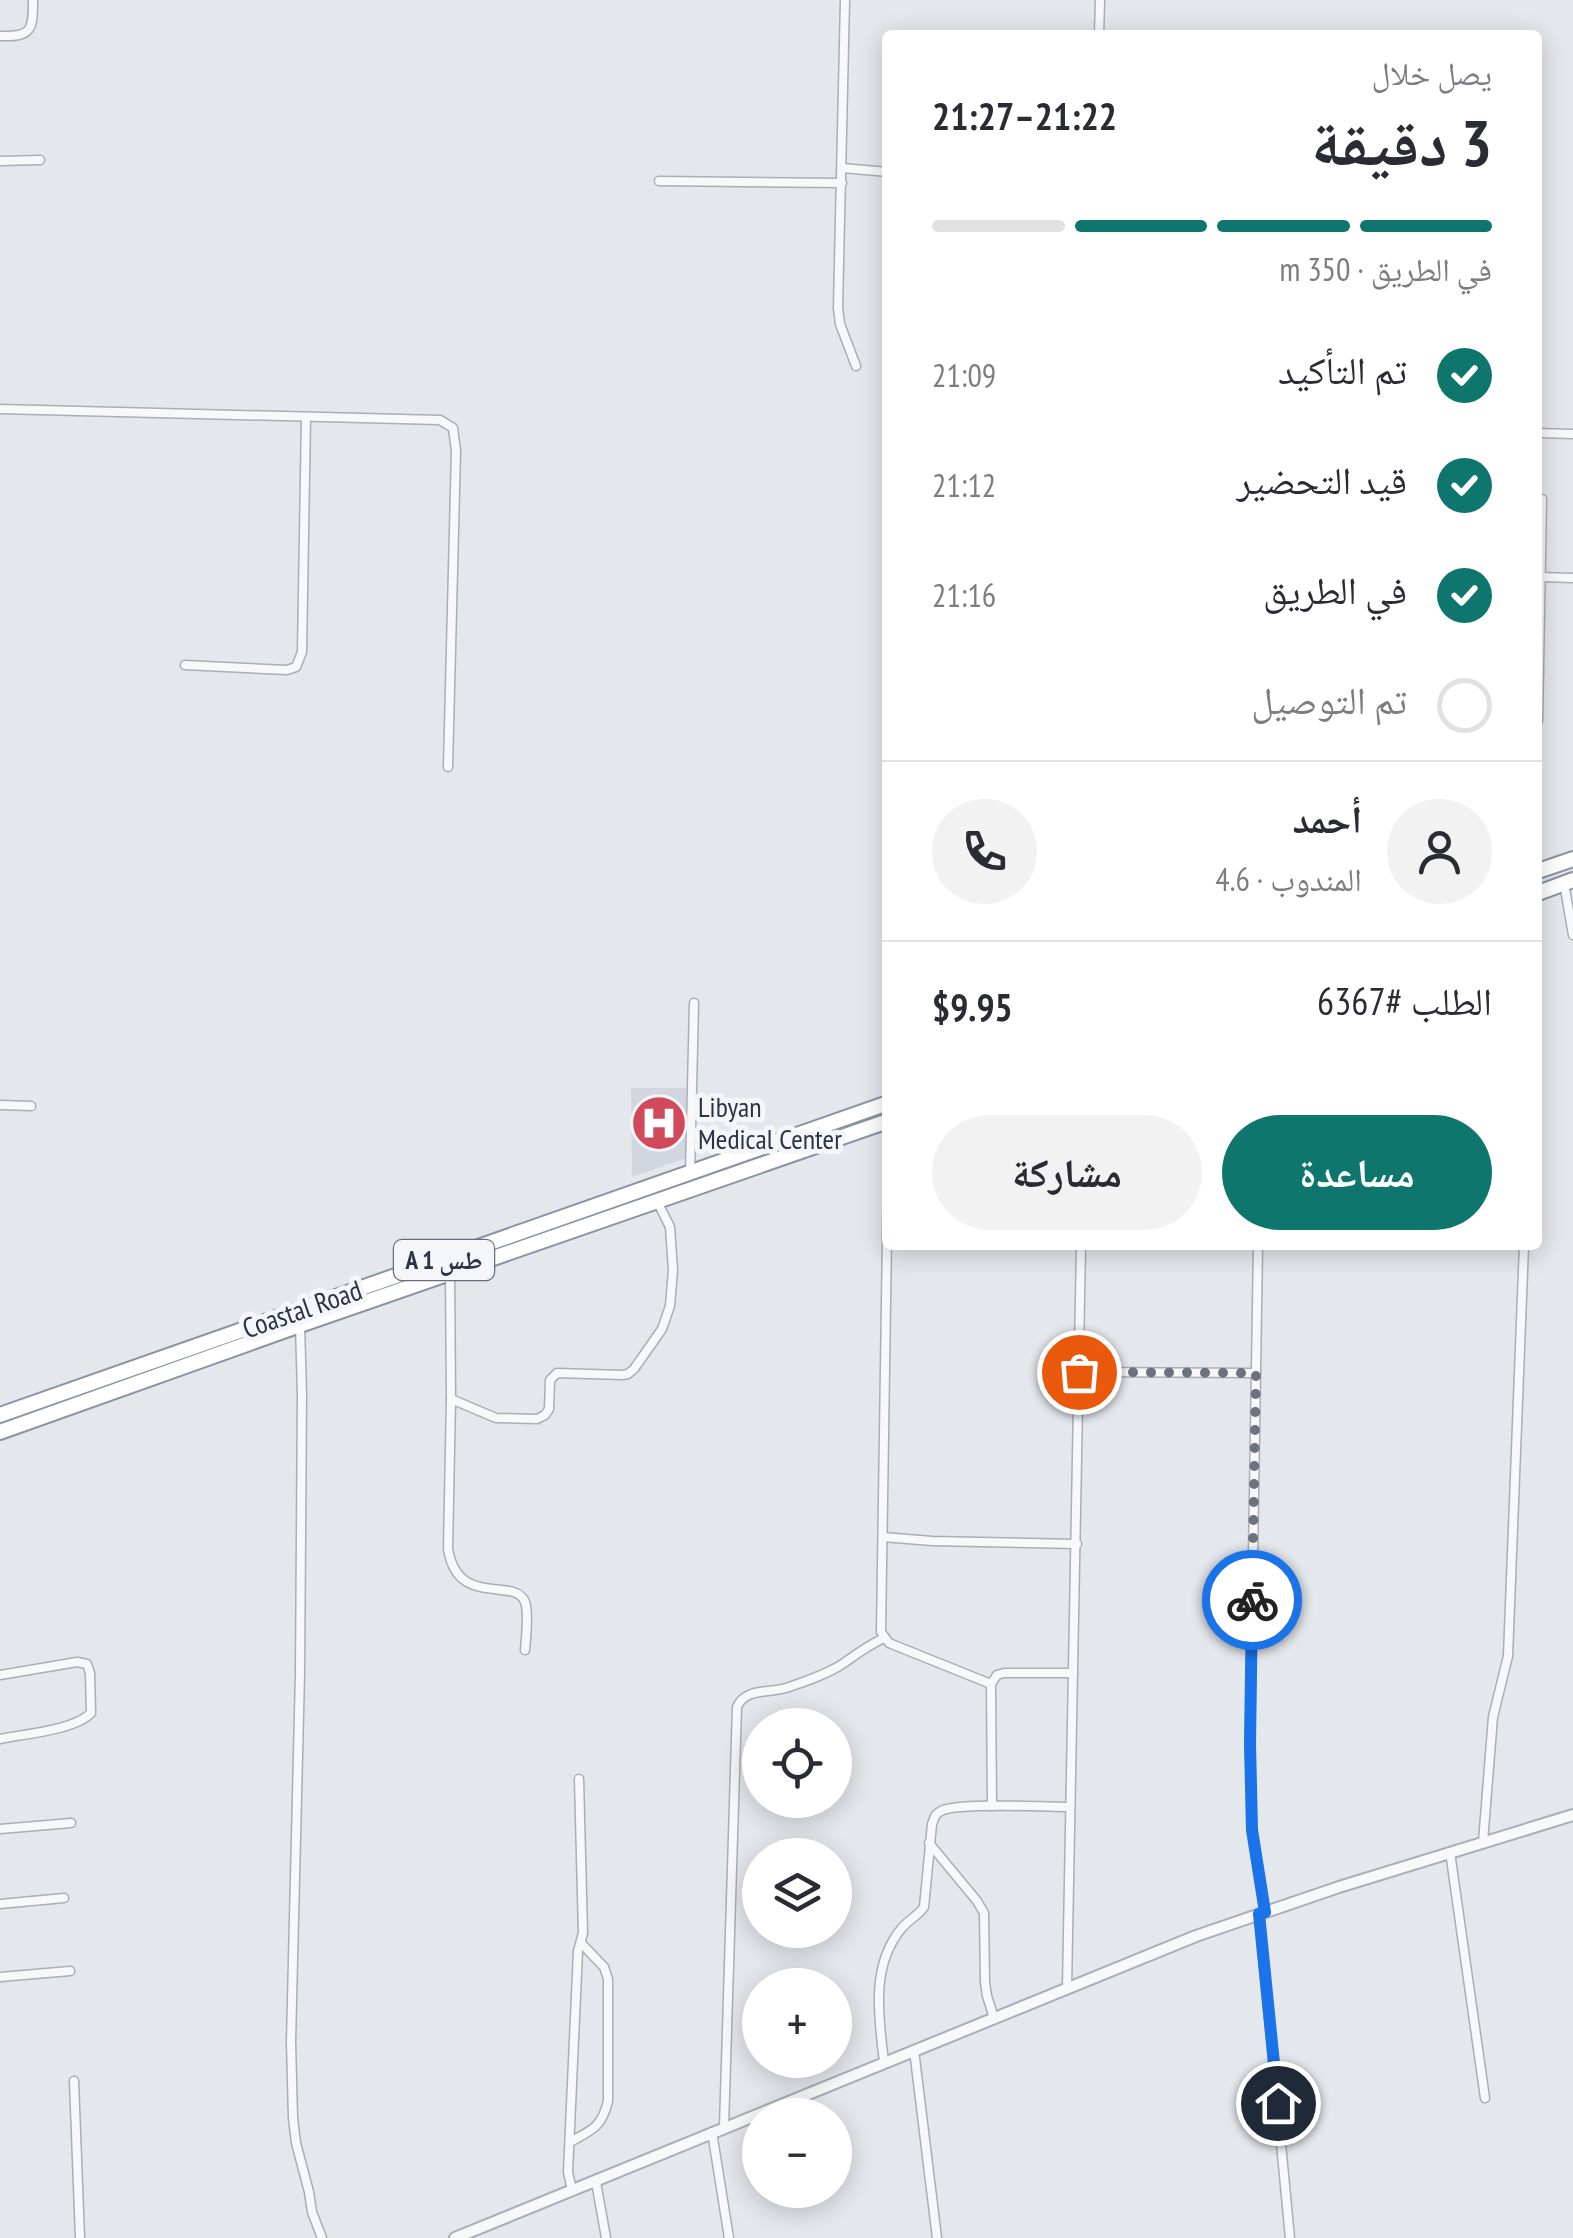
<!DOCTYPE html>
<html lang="ar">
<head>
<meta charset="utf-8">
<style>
	:root { --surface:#fff; --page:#f2f2f3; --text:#2b2b33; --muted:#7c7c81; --line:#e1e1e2; --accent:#0f766e }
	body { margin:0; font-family:"PT Sans Narrow","Noto Naskh Arabic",sans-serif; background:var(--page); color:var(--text); direction:rtl; height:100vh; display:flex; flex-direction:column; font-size:38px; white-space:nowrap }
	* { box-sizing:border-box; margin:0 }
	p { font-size:32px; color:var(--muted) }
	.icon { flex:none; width:55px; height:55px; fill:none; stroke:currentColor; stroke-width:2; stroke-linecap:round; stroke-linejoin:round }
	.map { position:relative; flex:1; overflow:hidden; direction:ltr }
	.panel { position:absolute; left:882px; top:30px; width:660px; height:1220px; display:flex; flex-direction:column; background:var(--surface); border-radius:10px; box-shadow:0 5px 25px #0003; direction:rtl }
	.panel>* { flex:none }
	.buttons { position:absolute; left:742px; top:1708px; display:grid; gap:20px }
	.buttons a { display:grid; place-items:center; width:110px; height:110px; border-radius:50%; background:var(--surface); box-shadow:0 5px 25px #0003; font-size:50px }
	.pin { position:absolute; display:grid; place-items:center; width:85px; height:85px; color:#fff; margin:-42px; border:5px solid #fff; border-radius:50%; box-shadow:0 2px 10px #0007 }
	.courier { position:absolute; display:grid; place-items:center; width:100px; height:100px; margin:-50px; border:8px solid #1a73e8; border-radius:50%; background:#fff; color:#222; box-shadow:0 2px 12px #0007 }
	.headline em { font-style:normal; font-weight:800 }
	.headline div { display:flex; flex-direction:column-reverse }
	.headline { display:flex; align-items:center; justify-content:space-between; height:170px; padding:0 50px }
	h1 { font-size:65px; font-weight:800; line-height:75px }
	.bar { display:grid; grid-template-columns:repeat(4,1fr); gap:15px 10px; align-content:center; height:120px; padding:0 50px }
	.bar i { height:12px; border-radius:8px; background:var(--line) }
	.bar .on { background:var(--accent) }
	.bar p { grid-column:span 4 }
	.line { display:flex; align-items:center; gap:25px; padding:0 50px; border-top:2px solid var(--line) }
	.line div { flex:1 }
	.round { display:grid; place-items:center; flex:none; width:105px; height:105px; border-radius:52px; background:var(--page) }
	ol { padding:0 50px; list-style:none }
	li { display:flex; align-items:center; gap:30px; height:110px }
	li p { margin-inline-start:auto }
	li .icon { padding:10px; border-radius:50%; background:var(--accent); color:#fff; stroke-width:4 }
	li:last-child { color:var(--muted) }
	li i { width:55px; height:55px; border:5px solid var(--line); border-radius:50% }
	.button { display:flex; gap:20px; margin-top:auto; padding:20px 50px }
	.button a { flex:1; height:115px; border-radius:60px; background:var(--accent); color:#fff; font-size:40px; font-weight:800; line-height:115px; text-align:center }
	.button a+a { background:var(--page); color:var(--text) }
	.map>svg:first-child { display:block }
	.built { fill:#d2d6de }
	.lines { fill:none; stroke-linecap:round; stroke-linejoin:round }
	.minor-casing { stroke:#a9aeb7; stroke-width:11 }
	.tertiary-casing { stroke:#a9aeb7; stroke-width:14 }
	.trunk-casing { stroke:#8b94a3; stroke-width:18 }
	.minor { stroke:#f7f8fa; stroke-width:8 }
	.tertiary { stroke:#f7f8fa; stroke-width:10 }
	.trunk { stroke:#fff; stroke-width:14 }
	.done { stroke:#6c737f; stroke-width:10; stroke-dasharray:0 18 }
	.route { stroke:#1a73e8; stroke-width:12 }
	.labels { text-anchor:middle; stroke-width:10; stroke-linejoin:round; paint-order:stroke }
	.shield { fill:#f4f6f9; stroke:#676e7b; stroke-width:2.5 }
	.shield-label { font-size:25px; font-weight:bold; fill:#2b3445 }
	.poi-label { font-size:28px; fill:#2b3445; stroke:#f4f6f9; text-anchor:start }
	.street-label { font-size:28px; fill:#2b3445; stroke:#f4f6f9 }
</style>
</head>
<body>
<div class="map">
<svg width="1573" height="2238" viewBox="0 0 1573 2238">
	<rect width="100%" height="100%" fill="#e4e7ec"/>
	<!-- built -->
	<path class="built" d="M631,1088H686V1158L632,1177Z"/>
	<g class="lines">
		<!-- minor casing -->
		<g class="minor-casing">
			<g id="minor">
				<path d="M845,0L838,308L840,324L856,366"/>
				<path d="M1099,35L1100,0"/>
				<path d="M0,36C32,37 33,30 33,0"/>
				<path d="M0,161L40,160"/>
				<path d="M842,168L888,172"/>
				<path d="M659,181L842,183"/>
				<path d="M0,409L440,420L453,428L456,451L448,767"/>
				<path d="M1538,433L1573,434"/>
				<path d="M1541,577L1573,578"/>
				<path d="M185,665L287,670L296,667L302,652L306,417"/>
				<path d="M1538,721L1542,499"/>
				<path d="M1564,883L1573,935"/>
				<path d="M0,1105L31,1106"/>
				<path d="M888,1171L881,1632L889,1643L991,1684"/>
				<path d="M690,1174L694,1003"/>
				<path d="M1258,1245L1250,1744L1252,1830L1265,1912"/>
				<path d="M450,1273L451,1399L448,1549C458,1609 515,1576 525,1602C529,1612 526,1638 525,1650"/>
				<path d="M300,1325L302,1395L300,1673L291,2042L293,2118L296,2143L309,2192L312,2212L322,2238"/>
				<path d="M1079,1372L1256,1373"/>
				<path d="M451,1399L496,1418L537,1419L545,1415L549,1409L550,1380L557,1373L622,1375L628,1374L634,1369L662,1329L670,1306L673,1270L670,1227L657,1201"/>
				<path d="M883,1537L932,1541L1077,1544"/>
				<path d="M0,1675L77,1662L87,1664L90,1673L91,1713C75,1730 24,1734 0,1739"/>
				<path d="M992,1806L991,1684L997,1675L1004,1673H1073"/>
				<path d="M0,1829L71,1823"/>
				<path d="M1483,1842L1493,1717L1508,1656L1524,1245"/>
				<path d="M929,1843L977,1901L984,1913L985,1982L987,1996L994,2018"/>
				<path d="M1450,1852L1485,2098"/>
				<path d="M0,1904L64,1898"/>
				<path d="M1259,1913L1290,2238"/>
				<path d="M0,1977L70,1971"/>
				<path d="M1067,1988L1081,1245"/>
				<path d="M914,2050L937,2238"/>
				<path d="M884,2062C879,2018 870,1967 901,1929C908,1920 918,1916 924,1907L932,1824C935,1817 934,1815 941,1811C956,1802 1047,1807 1070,1807"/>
				<path d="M74,2081L80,2238"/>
				<path d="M724,2127L737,1707C745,1688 769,1693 786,1688C804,1682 828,1674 844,1663C858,1653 867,1646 884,1638"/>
				<path d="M712,2132L729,2238"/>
				<path d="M570,2142C592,2130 602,2127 608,2101V1979L604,1967L581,1943"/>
				<path d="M596,2182L606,2238"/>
				<path d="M572,2191L568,2172L578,1951L583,1933L579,1779"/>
			</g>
		</g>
		<!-- tertiary casing -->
		<g class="tertiary-casing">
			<path id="tertiary" d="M455,2238L1196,1936L1339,1887L1573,1815"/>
		</g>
		<!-- trunk casing -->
		<g class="trunk-casing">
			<g id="trunk">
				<path d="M1538,871L1573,859"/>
				<path d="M1538,893L1573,880"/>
				<path d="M0,1415L888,1103"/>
				<path d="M0,1432L300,1325L888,1121"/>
			</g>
		</g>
		<!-- minor -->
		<use href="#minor" class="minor"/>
		<!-- tertiary -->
		<use href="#tertiary" class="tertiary"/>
		<!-- trunk -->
		<use href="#trunk" class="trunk"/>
	</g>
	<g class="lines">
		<!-- done -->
		<path class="done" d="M1079,1372L1256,1373L1252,1600"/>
		<!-- route -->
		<path class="route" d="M1252,1600L1250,1744L1252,1830L1265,1912L1259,1914L1278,2103"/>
	</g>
	<!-- icons -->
	<defs>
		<g id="hospital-disc" transform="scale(2.875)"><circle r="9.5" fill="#d1495b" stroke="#f4f6f9"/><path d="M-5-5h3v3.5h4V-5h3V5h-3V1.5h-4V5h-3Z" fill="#fff"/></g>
	</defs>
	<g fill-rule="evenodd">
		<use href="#hospital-disc" x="659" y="1123"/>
	</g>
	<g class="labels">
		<!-- shield labels -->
		<rect class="shield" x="394" y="1240" width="100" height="40" rx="8"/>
		<g class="shield-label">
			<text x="444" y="1269">A 1 طس</text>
		</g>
		<!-- poi labels -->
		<g class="poi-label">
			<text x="698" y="1117">Libyan<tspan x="698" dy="32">Medical Center</tspan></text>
		</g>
		<!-- street labels -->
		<g class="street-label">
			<text transform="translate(302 1309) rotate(-19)" y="10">Coastal Road</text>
		</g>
	</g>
</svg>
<div class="buttons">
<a><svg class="icon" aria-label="locate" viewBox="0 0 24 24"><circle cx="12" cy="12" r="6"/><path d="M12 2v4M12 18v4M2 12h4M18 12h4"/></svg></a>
<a><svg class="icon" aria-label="layers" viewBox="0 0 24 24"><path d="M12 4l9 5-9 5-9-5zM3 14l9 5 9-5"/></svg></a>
<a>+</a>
<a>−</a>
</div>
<div class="pin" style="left:1079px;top:1372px;background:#ea580c"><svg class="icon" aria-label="bag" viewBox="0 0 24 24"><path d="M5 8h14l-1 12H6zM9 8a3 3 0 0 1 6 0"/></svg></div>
<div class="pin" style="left:1278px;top:2103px;background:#1f2937"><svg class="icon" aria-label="home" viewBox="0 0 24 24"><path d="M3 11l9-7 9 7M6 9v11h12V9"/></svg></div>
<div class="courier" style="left:1252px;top:1600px"><svg class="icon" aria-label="bike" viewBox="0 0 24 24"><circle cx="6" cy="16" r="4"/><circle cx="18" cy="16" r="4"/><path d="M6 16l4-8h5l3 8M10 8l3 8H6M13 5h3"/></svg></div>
<section class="panel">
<div class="headline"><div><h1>3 دقيقة</h1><p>يصل خلال</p></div><em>21:22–21:27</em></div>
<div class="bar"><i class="on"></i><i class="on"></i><i class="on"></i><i></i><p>في الطريق · 350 m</p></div>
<ol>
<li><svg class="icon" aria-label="check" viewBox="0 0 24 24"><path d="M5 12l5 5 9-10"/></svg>تم التأكيد<p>21:09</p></li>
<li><svg class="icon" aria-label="check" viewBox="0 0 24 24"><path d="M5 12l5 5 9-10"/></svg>قيد التحضير<p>21:12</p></li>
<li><svg class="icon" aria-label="check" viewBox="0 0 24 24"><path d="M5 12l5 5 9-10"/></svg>في الطريق<p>21:16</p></li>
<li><i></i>تم التوصيل</li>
</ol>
<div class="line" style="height:180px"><a class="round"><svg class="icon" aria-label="person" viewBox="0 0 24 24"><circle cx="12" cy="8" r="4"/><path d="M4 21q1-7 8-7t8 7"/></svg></a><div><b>أحمد</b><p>المندوب · 4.6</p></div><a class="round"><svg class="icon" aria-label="phone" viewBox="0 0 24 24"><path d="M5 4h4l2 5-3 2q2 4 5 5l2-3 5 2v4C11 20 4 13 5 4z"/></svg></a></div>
<div class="line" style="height:130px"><div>الطلب #6367</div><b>$9.95</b></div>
<div class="button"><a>مساعدة</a><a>مشاركة</a></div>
</section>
</div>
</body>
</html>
